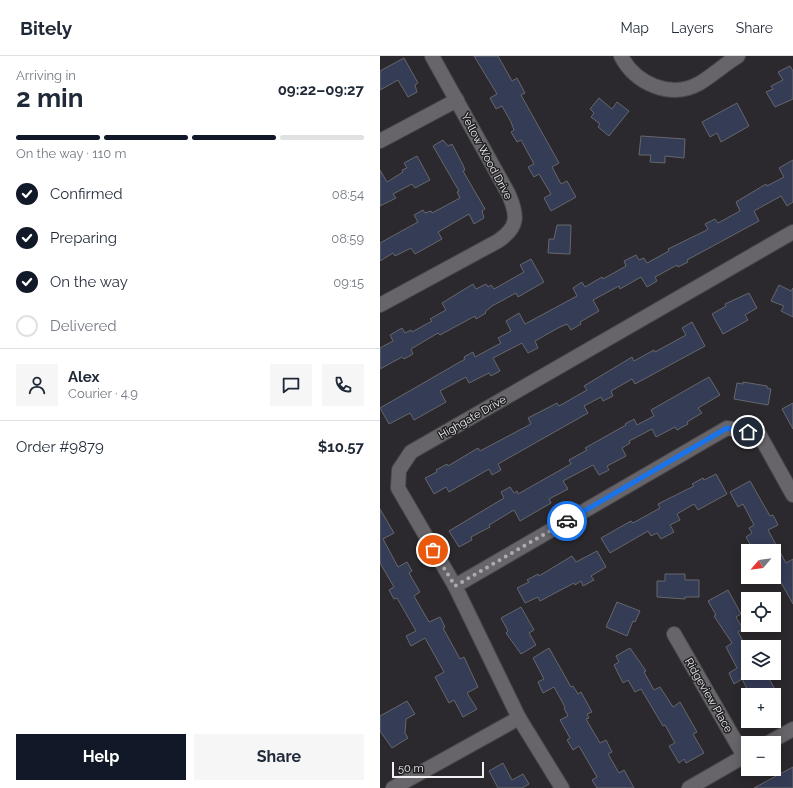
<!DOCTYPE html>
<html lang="en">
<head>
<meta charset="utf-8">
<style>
	:root { --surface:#fff; --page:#f6f6f7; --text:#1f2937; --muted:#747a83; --line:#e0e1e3; --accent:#111827 }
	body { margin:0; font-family:Raleway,sans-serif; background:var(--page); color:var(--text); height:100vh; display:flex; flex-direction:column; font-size:15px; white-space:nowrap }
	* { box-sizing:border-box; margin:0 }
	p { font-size:13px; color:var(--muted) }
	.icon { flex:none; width:22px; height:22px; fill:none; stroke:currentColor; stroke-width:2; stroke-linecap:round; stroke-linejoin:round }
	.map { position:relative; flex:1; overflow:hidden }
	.sheet { display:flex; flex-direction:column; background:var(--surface); width:380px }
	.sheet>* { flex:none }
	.needle { width:26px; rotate:241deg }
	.fabs { position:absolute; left:361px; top:488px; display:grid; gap:8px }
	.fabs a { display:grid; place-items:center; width:40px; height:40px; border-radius:0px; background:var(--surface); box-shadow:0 2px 10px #0003; font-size:20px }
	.scale { position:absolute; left:12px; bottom:10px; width:92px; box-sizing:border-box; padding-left:4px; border:2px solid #f1f0f3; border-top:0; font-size:11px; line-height:14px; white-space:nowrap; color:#f1f0f3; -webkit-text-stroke:3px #212023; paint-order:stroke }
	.pin { position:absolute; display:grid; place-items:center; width:34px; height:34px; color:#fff; margin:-17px; border:2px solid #fff; border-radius:50%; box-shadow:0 1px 4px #0007 }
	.courier { position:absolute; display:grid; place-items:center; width:40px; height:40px; margin:-20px; border:3px solid #1a73e8; border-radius:50%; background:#fff; color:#222; box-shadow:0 1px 5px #0007 }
	.headline em { font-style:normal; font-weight:700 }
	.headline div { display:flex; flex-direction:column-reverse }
	.headline { display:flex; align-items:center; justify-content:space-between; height:68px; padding:0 16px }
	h1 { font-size:26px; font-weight:700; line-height:30px }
	.bar { display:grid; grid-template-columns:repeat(4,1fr); gap:6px 4px; align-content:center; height:48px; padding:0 16px }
	.bar i { height:5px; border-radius:3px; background:var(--line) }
	.bar .on { background:var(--accent) }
	.bar p { grid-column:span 4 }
	.line { display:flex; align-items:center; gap:10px; padding:0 16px; border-top:1px solid var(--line) }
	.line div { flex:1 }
	.round { display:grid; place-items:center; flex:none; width:42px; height:42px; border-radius:0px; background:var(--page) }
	ol { padding:0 16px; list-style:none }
	li { display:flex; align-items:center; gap:12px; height:44px }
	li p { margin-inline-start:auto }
	li .icon { padding:4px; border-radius:50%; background:var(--accent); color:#fff; stroke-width:4 }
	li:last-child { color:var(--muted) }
	li i { width:22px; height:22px; border:2px solid var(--line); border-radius:50% }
	.action { display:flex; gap:8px; margin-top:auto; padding:8px 16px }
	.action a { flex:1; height:46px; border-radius:0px; background:var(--accent); color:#fff; font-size:16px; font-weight:700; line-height:46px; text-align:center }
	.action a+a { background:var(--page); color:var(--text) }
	header { display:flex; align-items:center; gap:24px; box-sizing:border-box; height:56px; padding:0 20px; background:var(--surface); border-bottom:1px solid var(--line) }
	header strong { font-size:19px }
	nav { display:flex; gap:22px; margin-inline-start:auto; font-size:14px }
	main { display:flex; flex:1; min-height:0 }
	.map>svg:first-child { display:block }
	.building { fill:#353c56; stroke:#66676b }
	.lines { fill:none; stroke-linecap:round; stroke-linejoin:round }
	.street-casing { stroke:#49474a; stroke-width:16 }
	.street { stroke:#676569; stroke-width:14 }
	.done { stroke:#acaaae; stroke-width:4; stroke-dasharray:0 7.2 }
	.route { stroke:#1a73e8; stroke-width:5 }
	.labels { text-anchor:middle; stroke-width:3; stroke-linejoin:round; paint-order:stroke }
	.street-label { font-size:11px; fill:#f1f0f3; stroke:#212023 }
</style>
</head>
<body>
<header>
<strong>Bitely</strong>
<nav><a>Map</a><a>Layers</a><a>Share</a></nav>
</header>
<main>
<section class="sheet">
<div class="headline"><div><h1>2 min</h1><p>Arriving in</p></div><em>09:22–09:27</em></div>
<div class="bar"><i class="on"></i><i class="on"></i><i class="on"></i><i></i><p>On the way · 110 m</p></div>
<ol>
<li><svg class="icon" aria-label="check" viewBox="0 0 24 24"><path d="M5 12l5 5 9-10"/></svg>Confirmed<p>08:54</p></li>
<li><svg class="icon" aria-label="check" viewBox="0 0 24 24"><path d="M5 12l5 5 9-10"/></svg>Preparing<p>08:59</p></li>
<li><svg class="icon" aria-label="check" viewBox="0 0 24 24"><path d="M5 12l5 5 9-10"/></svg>On the way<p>09:15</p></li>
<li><i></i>Delivered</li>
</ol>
<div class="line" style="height:72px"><a class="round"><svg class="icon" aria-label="person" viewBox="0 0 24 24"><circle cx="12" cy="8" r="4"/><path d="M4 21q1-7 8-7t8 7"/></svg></a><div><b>Alex</b><p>Courier · 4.9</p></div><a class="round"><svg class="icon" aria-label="chat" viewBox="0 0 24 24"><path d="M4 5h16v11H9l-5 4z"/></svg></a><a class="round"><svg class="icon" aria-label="phone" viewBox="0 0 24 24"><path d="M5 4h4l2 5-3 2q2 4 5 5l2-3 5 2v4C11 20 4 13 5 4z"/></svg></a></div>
<div class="line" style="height:52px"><div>Order #9879</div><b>$10.57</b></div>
<div class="action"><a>Help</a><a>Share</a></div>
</section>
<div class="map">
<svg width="413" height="732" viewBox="0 0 413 732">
	<rect width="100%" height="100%" fill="#2b292d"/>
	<!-- building -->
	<g class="building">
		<path d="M94,0H118L132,25L137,22L145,37L141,39L179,107L172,111L181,128L187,125L196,141L171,155L164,142L171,138L159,118L154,121L148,111L154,108L141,84L137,86L131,76L134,74L131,66L122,50L116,53L110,42L117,38Z"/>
		<path d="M24,2L38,27L35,29L37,36L28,41L18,24L0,34V15Z"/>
		<path d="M410,10L413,15V43L395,51L386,36L393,33L391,30L403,24L398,16Z"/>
		<path d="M219,42L232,53L237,46L249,55L229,80L218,71L220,68L211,61L214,57L210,53Z"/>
		<path d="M357,47L369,70L341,86L337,77L330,81L322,66Z"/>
		<path d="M261,80L305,83L304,102L285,100V107L270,106L271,99H259Z"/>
		<path d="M63,84L68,90L72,88L83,109L85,114L83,115L105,153L102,155L104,162L94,168L89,158L58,176L62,183L35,198L31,192L15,200L13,197L0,205V187L38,166L34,159L43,154L45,157L51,155L52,157L80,142L77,136L79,135L53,90Z"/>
		<path d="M37,100L50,124L35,132L32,128L13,138L16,142L0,150V114L7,126L23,116L22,114L27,112L24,107Z"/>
		<path d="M413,104V146L407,150L401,140L374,155L379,165L307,204L308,206L298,211L297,209L275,221L277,225L267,231L261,221L240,233L239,230L213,244L219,255L200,266L201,268L191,274L187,268L178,272L155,285L158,292L148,297L142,287L113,302L120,315L111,320L109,317L89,327L86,321L60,335L66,346L34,364L30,357L9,368L0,352L85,303L84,301L93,296L95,301L121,287L118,282L131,275L126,265L139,257L145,268L197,240L193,232L202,226L205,231L222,221L223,223L246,210L244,205L256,199L259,204L264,202L267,207L289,195L288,193L325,175L328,173L325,168L335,163L338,167L360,155L356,146L386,128L387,130L404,121L399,112Z"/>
		<path d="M177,169H191L190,198L168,197L169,183H174Z"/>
		<path d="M151,203L164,226L138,241L136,237L112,250L105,256L106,257L96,263L95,260L60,279L58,277L31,293L33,298L24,303L22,301L0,313V292L13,285L10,279L22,272L25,277L31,274L32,276L52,265L50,263L66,254L62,247L93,228L96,233L106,228L108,231L111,229L114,233L144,216L140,209Z"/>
		<path d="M399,229L411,235L413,232V261L401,255L404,250L391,245Z"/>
		<path d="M369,237L377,252L365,259L368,264L343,278L332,258L346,250L345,248Z"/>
		<path d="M312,266L325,290L255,328L252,323L231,335L233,340L223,345L221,341L204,350L208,357L118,408L121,414L112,419L109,413L69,436L66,431L54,438L45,422L57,416L56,414L67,408L68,410L98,392L100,395L151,368L148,362L177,347L179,350L207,334L204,330L252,301L254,305L274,294L275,296L306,279L302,272Z"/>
		<path d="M329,321L340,339L318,352L322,357L307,366L308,368L297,374L295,371L276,381L272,373L249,385L250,387L242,392L246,400L227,410L229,414L219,419L213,409L183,425L188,433L169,443L171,447L140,465L134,454L109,469L110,471L91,481L92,484L79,491L69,475L124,442L121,436L130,431L134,437L137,435L138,438L191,408L189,404L207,394L205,392L246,369L245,368L254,363L257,369L274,360L271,354Z"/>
		<path d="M363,326L387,330V332L391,333L388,349L354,343L357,327L363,328Z"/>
		<path d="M413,347V373L402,353Z"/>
		<path d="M336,418L347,438L318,454L314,448L297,458L300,464L290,469L294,476L281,483L277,477L271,480L268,475L230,497L221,482L251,465L253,467L280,452L278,448L314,430L312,428L323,422L324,424Z"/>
		<path d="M370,425L390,460L393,459L398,469L388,474L406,507L413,503V548L399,523L394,526V495H374L366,481L372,477L369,472L374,469L363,448L358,451L350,436Z"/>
		<path d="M0,453L14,477L3,483L18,511L27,506L32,515L29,517L40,536L34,540L49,566L60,561L65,571L63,572L80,603L84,601L98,631L87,637L97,653L83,661L74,644L69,647L55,621L64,616L45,582L31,590L26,580L36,575L17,542L14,543L9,534L14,531L0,507Z"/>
		<path d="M217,495L226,511L211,520L214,524L203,530L201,525L195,529L194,527L160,545L158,541L145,547L137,532L149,526L147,524L158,518L159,520L192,500L196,506Z"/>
		<path d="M285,518H305V524H319V541H305V543L277,541V525H285Z"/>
		<path d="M348,534L361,558L356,561L363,573L358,576L368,594V617H386L398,639H370L362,623L354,628L349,617L357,612L346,591L352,587L334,560L336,559L328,545Z"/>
		<path d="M237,546L260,555L255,566L253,565L247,580L226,571Z"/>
		<path d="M141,551L154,574L149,577L156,589L141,598L126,577L128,575L121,562Z"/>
		<path d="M169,592L191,631L193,630L198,638L201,636L212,656L207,658L209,662L206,663L220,687L226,684L232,696L228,698L239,717L244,714L254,732H217L212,724L217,721L199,690L193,694L187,684L190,682L180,664L188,660L184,652L185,651L174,631L163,637L158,626L164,623L153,602Z"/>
		<path d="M250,592L266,615L264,616L274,634L280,631L293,651L300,646L317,676L313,678L324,697L306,707L304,703L299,707L289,690L295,687L285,669L283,670L261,633L255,636L248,624L243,627L234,609L239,606L236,600Z"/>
		<path d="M27,645L35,658L26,663L25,677L28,682L12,692L0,675V660Z"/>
		<path d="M123,707L132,724L143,718L149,728L142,732H118L109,715Z"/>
		<path d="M413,711V732H374Z"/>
	</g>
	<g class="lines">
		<!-- street casing -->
		<g class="street-casing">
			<g id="street">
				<path d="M241,0C255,27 290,44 320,27C333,19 345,8 358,0"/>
				<path d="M0,85L77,44"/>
				<path d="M0,249L118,185C139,171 138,159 128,137L52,0"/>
				<path d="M75,530L347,372L379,378L413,439"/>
				<path d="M294,578L364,700"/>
				<path d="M388,687L413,673"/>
				<path d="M13,732L139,662"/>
				<path d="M182,732L139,662L75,530L18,432L19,414L31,396L413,176"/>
				<path d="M309,732L368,698"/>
			</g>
		</g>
		<!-- street -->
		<use href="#street" class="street"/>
	</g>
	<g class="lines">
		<!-- done -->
		<path class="done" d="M53,494L75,530L187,465"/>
		<!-- route -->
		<path class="route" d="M187,465L347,372L368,376"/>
	</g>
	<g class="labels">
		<!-- street labels -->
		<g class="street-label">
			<text transform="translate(107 100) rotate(62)" y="4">Yellow Wood Drive</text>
			<text transform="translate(92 361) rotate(-30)" y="4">Highgate Drive</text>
			<text transform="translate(329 639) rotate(60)" y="4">Ridgeview Place</text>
		</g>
	</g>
</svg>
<div class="fabs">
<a><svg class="needle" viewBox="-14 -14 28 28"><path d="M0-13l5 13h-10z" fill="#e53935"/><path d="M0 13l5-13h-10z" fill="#747a83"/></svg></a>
<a><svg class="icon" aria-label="locate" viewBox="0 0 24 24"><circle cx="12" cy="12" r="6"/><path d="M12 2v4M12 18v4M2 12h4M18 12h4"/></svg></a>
<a><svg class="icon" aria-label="layers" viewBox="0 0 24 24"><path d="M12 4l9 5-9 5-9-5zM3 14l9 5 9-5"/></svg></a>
<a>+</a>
<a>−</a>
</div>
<div class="scale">50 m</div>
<div class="pin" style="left:53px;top:494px;background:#ea580c"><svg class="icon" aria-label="bag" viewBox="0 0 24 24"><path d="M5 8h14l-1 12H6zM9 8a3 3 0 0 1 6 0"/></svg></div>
<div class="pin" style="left:368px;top:376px;background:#1f2937"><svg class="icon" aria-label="home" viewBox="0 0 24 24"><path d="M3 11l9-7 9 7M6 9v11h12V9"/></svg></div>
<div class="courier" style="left:187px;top:465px"><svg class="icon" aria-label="car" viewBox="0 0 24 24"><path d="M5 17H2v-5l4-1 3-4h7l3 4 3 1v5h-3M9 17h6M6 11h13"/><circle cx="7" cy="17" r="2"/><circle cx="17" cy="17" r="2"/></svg></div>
</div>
</main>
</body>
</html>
